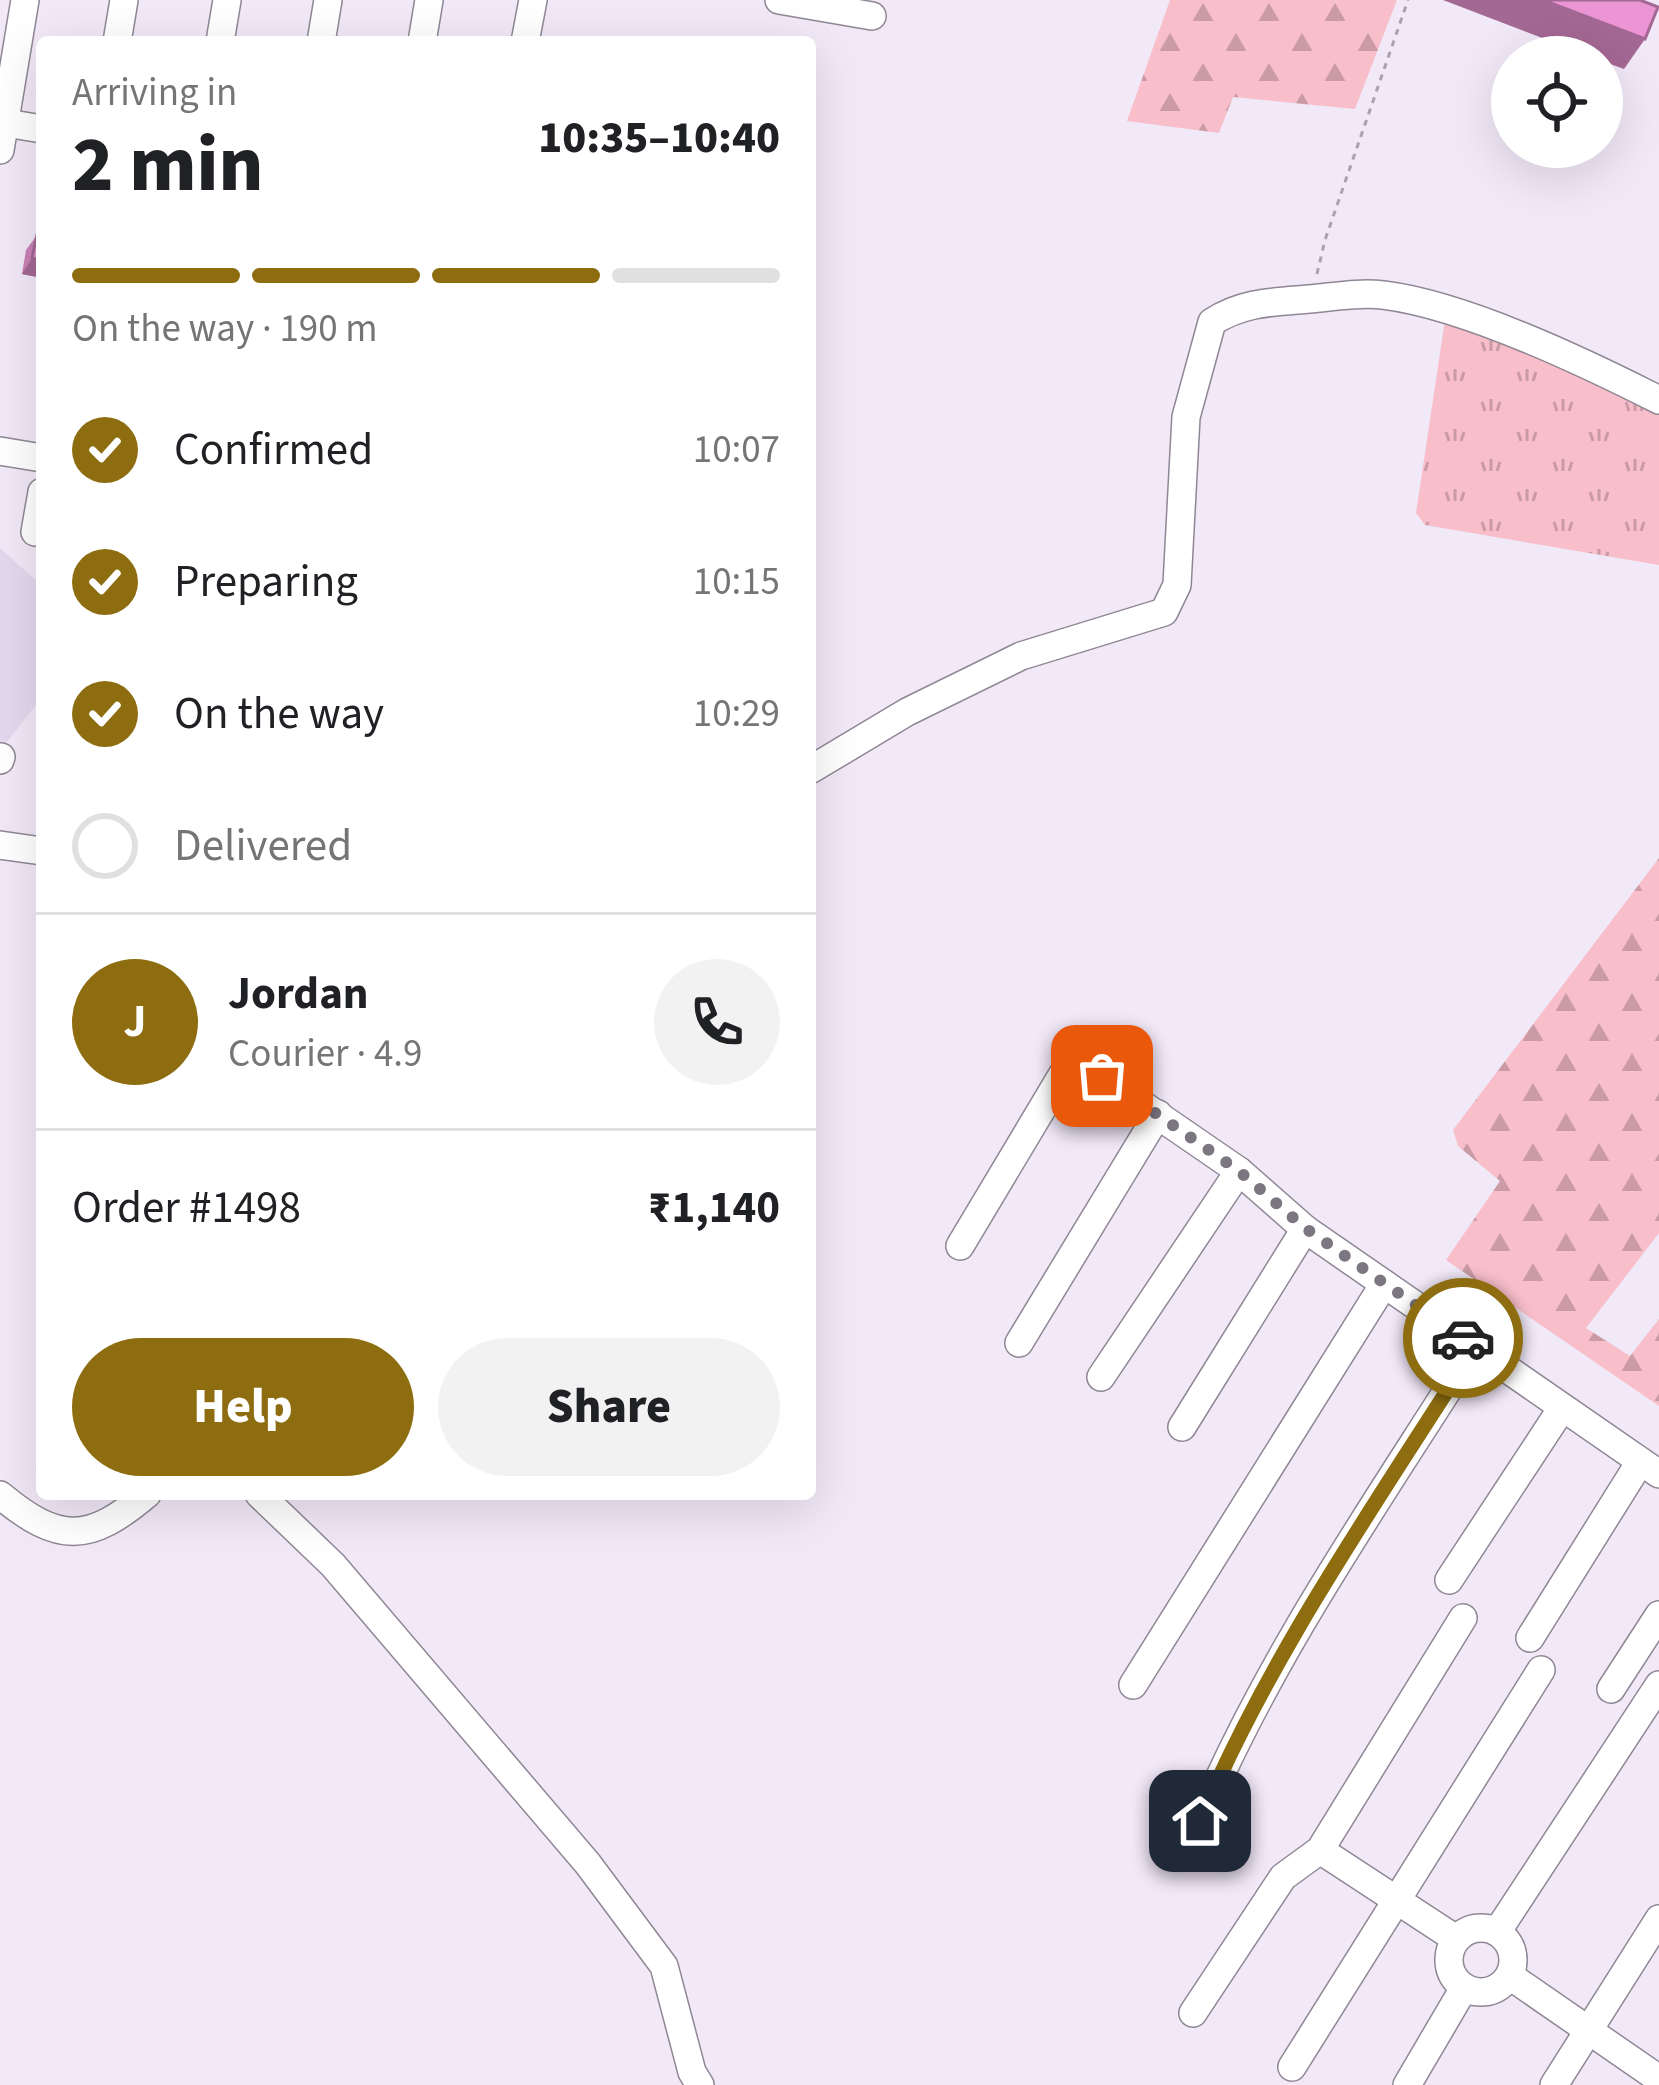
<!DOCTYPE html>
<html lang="en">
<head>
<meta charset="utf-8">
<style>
	:root { --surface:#fff; --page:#f2f2f2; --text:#202124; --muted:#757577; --line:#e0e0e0; --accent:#8d6d10 }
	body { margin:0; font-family:"Source Sans 3",sans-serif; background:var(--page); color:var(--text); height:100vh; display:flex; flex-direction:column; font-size:45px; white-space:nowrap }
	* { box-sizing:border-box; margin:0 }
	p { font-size:39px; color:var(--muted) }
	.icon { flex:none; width:66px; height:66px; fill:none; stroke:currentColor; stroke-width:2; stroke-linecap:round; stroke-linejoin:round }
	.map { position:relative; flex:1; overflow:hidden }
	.drawer { position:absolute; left:36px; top:36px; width:780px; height:1464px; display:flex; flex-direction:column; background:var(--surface); border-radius:12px; box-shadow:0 12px 48px #0002 }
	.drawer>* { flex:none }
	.tools { position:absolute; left:1491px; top:36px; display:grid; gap:24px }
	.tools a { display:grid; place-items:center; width:132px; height:132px; border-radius:50%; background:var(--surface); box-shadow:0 12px 48px #0002; font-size:60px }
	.pin { position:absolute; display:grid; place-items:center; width:102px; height:102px; color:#fff; margin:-51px; border-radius:24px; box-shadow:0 6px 18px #0006 }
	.courier { position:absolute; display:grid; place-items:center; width:120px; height:120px; margin:-60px; border:9px solid #8d6d10; border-radius:50%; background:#fff; color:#222; box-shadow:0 3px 15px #0007 }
	.headline em { font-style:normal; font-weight:800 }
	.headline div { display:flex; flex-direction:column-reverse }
	.headline { display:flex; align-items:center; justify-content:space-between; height:204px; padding:0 36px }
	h1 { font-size:78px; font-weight:800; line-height:90px }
	.bar { display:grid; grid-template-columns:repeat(4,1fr); gap:18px 12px; align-content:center; height:144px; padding:0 36px }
	.bar i { height:15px; border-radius:9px; background:var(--line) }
	.bar .on { background:var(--accent) }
	.bar p { grid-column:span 4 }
	.line { display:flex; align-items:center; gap:30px; padding:0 36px; border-top:3px solid var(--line) }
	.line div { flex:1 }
	.round { display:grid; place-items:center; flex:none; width:126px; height:126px; border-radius:63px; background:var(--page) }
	ol { padding:0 36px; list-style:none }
	li { display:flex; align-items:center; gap:36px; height:132px }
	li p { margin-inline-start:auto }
	li .icon { padding:12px; border-radius:50%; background:var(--accent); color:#fff; stroke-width:4 }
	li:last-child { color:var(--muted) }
	li i { width:66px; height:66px; border:6px solid var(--line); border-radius:50% }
	.action { display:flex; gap:24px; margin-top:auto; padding:24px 36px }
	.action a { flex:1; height:138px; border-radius:72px; background:var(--accent); color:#fff; font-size:48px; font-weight:800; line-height:138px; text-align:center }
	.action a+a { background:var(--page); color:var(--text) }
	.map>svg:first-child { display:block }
	.built { fill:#e4d8ee }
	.grass { fill:url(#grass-tufts) }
	.forest { fill:url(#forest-firs) }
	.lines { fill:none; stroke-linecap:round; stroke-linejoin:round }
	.minor-casing { stroke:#8f8795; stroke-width:30 }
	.path { stroke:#aaa3af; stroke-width:3; stroke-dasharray:6 6; stroke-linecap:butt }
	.minor { stroke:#fff; stroke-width:27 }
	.wall { fill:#ca80b6 }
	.shaded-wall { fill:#a46894 }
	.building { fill:#eb95d4; stroke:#a46894; stroke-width:3 }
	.done { stroke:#7c7680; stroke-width:12; stroke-dasharray:0 21.6 }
	.route { stroke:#8d6d10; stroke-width:15 }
</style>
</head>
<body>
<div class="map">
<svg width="1659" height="2085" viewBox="0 0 1659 2085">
	<defs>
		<pattern id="grass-tufts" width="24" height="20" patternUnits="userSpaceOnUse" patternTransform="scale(3)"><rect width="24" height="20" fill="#f8beca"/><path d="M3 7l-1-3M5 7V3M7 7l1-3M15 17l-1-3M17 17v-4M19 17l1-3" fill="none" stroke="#ca9ba5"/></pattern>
		<pattern id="forest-firs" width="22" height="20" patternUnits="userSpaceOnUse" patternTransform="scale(3)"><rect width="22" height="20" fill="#f8beca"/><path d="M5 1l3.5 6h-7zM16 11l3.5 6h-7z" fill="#ca9ba5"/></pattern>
	</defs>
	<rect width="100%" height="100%" fill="#f1e8f8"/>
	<!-- built -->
	<path class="built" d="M0,548L42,586V697L0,751Z"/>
	<!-- grass -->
	<path class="grass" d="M1445,320L1597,378L1659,408V565L1425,525L1416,513Z"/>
	<!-- forest -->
	<g class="forest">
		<path d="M1170,0H1397L1355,109L1233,97L1219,133L1127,121Z"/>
		<path d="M1659,858V1233L1586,1328L1630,1356L1659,1319V1406L1446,1260L1500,1181L1458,1146L1453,1130Z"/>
	</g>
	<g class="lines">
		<!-- minor casing -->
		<g class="minor-casing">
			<g id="minor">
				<path d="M779,0L872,16"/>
				<path d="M117,42L124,0"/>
				<path d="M220,42L227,0"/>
				<path d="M321,42L328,0"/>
				<path d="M422,42L429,0"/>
				<path d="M525,42L533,0"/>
				<path d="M0,122L42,129"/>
				<path d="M0,150L25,0"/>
				<path d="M0,451L42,458"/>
				<path d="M35,532L42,492"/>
				<path d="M0,760L1,757"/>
				<path d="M810,770L907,712L1021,656L1164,612L1177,585L1186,417L1212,322C1243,302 1273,302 1309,299C1333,297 1359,292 1383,295C1465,305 1584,362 1659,400"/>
				<path d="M0,845L42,851"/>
				<path d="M960,1246L1073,1057L1239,1171L1305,1229L1659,1474"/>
				<path d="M1019,1343L1158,1114"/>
				<path d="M1101,1377L1239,1171"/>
				<path d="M1182,1427L1305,1229"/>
				<path d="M259,1494L333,1565L588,1864L664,1966L692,2072L700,2085"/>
				<path d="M0,1495C59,1544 89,1543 147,1494"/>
				<path d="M1449,1580L1562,1408"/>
				<path d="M1530,1638L1640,1462"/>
				<path d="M1133,1685L1384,1284"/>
				<path d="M1611,1689L1659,1615"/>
				<path d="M1200,1821C1271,1653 1378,1501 1475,1347"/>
				<path d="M1320,1850L1456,1939"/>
				<circle cx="1481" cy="1960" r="32"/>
				<path d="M1497,1932L1659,1685"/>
				<path d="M1510,1976L1659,2079"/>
				<path d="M1193,2013L1283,1877L1320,1850L1463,1618"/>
				<path d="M1292,2067L1541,1670"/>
				<path d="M1407,2085L1464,1988"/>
				<path d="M1554,2085L1659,1919"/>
			</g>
		</g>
		<!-- path -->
		<path class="path" d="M1317,274L1325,240L1408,0"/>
		<!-- minor -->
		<use href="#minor" class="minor"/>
	</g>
	<!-- wall -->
	<path class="wall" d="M37,235L42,236V278L22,274L26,250Z"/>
	<!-- shaded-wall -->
	<g class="shaded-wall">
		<path d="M1443,0H1543L1645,39L1624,69L1602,61V57H1592Z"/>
		<path d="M32,258L42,260V278L22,274Z"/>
	</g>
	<!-- building -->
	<g class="building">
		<path d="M1543,0H1640L1658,7L1645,39Z"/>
		<path d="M37,235L42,236V260L32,258Z"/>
	</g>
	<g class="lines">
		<!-- done -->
		<path class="done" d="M1102,1076L1239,1171L1305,1228L1463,1338"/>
		<!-- route -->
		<path class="route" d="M1200,1821C1271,1652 1378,1501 1475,1347L1463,1338"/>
	</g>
</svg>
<div class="tools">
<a><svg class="icon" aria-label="locate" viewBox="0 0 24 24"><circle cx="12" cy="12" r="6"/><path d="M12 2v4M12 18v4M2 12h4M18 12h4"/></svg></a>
</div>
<div class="pin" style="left:1102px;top:1076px;background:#ea580c"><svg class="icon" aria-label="bag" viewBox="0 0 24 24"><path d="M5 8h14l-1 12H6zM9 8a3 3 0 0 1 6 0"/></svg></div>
<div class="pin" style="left:1200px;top:1821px;background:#1f2937"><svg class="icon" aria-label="home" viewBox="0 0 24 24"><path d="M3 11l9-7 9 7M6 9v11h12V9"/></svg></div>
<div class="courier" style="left:1463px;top:1338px"><svg class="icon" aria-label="car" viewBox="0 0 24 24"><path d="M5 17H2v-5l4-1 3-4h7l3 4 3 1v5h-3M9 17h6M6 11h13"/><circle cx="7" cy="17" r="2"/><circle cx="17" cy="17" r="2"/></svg></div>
<section class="drawer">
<div class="headline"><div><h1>2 min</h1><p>Arriving in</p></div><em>10:35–10:40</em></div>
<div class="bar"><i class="on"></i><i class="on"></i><i class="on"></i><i></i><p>On the way · 190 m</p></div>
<ol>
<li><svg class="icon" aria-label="check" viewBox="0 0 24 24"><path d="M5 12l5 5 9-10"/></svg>Confirmed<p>10:07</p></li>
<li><svg class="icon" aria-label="check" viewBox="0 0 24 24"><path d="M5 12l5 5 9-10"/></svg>Preparing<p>10:15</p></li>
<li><svg class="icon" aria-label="check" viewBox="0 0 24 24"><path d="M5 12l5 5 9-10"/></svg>On the way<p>10:29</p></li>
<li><i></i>Delivered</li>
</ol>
<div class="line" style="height:216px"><b class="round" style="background:var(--accent);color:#fff">J</b><div><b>Jordan</b><p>Courier · 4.9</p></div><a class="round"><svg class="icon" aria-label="phone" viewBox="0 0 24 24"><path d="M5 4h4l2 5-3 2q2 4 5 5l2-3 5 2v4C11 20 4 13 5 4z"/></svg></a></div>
<div class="line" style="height:156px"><div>Order #1498</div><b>₹1,140</b></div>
<div class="action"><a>Help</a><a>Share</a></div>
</section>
</div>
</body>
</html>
